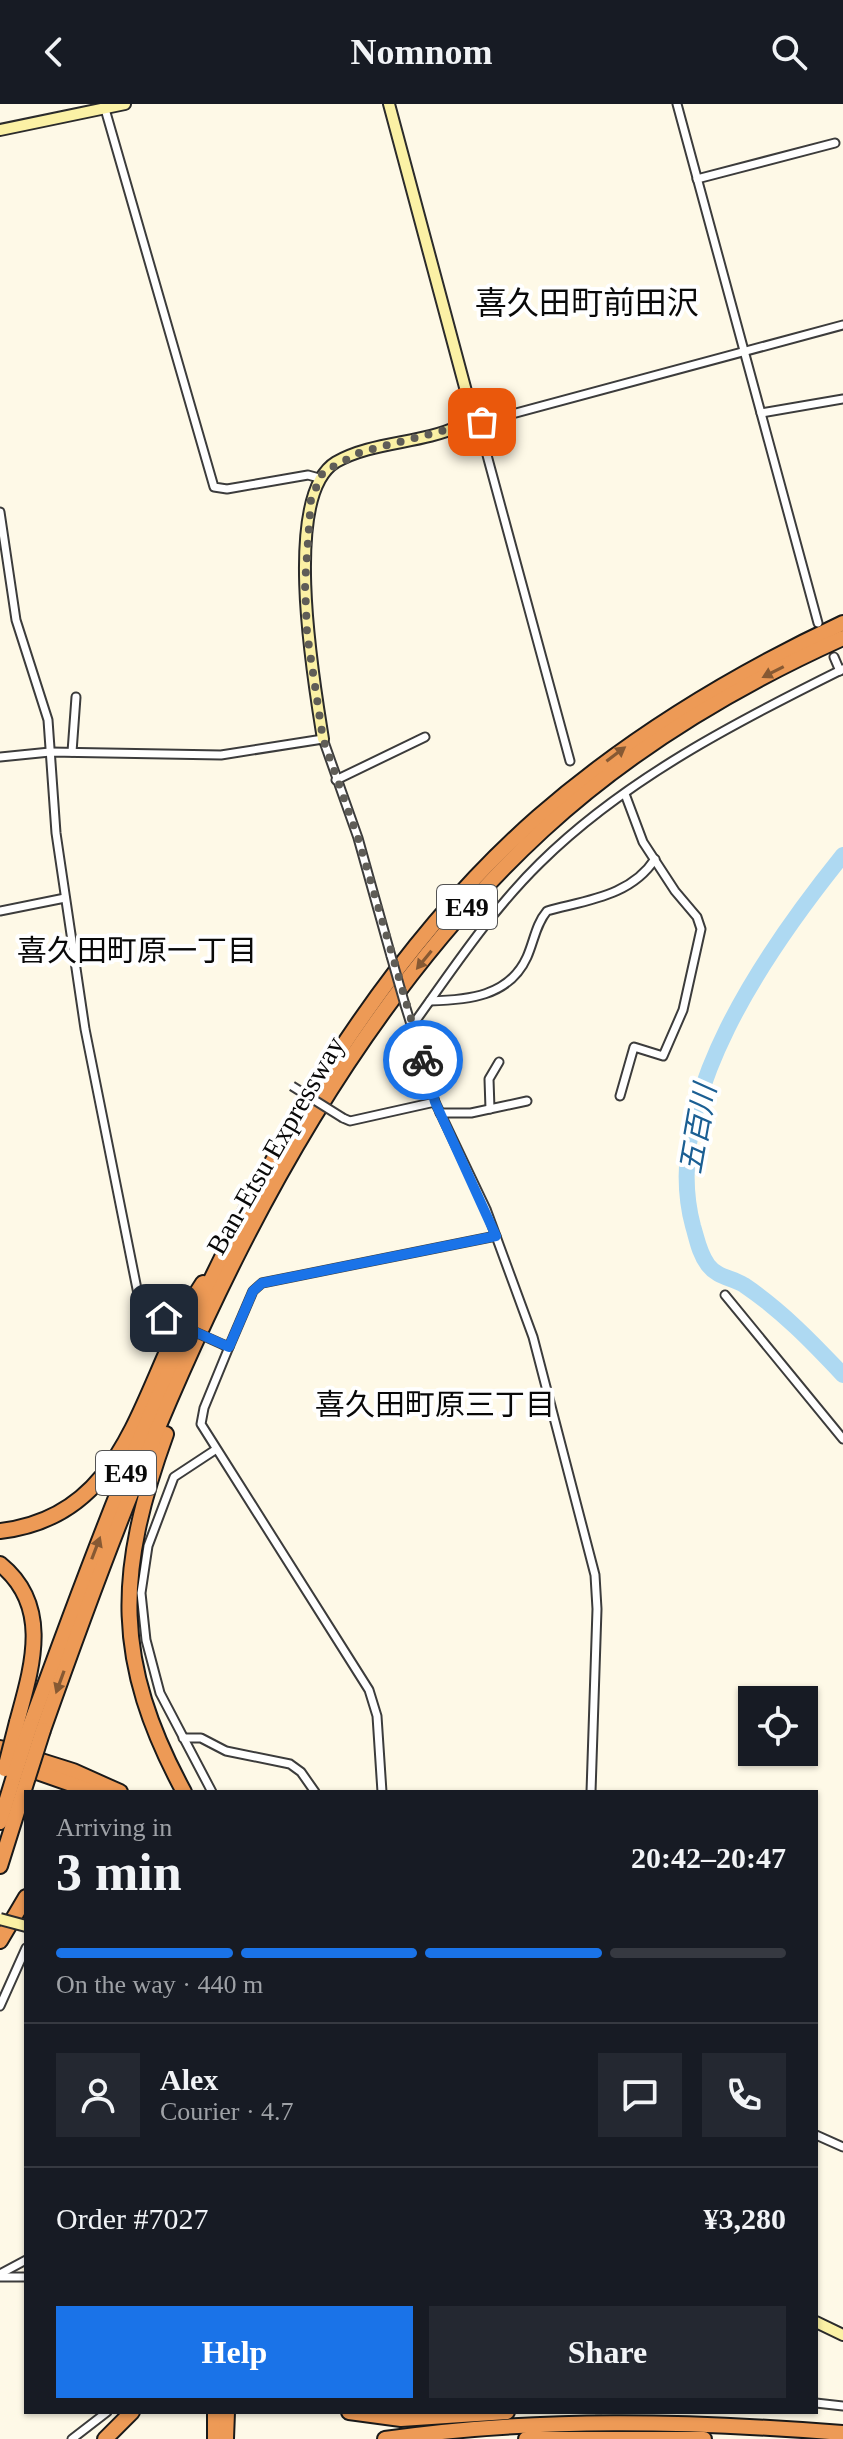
<!DOCTYPE html>
<html lang="en">
<head>
<meta charset="utf-8">
<style>
	:root { --surface:#171b24; --page:#242831; --text:#f1f3f6; --muted:#9ea1a6; --line:#363941; --accent:#1a73e8 }
	body { margin:0; font-family:"Times New Roman","Noto Sans JP",serif; background:var(--page); color:var(--text); height:100vh; display:flex; flex-direction:column; font-size:30px; white-space:nowrap }
	* { box-sizing:border-box; margin:0 }
	p { font-size:26px; color:var(--muted) }
	.icon { flex:none; width:44px; height:44px; fill:none; stroke:currentColor; stroke-width:2; stroke-linecap:round; stroke-linejoin:round }
	.map { position:relative; flex:1; overflow:hidden }
	.sheet { position:absolute; left:24px; top:1686px; width:794px; height:624px; display:flex; flex-direction:column; background:var(--surface); border-radius:0px; box-shadow:0 2px 6px #0004 }
	.sheet>* { flex:none }
	.controls { position:absolute; left:738px; top:1582px; display:grid; gap:16px }
	.controls a { display:grid; place-items:center; width:80px; height:80px; border-radius:0px; background:var(--surface); box-shadow:0 2px 6px #0004; font-size:40px }
	.pin { position:absolute; display:grid; place-items:center; width:68px; height:68px; color:#fff; margin:-34px; border-radius:16px; box-shadow:0 4px 12px #0006 }
	.courier { position:absolute; display:grid; place-items:center; width:80px; height:80px; margin:-40px; border:6px solid #1a73e8; border-radius:50%; background:#fff; color:#222; box-shadow:0 2px 10px #0007 }
	.head em { font-style:normal; font-weight:700 }
	.head div { display:flex; flex-direction:column-reverse }
	.head { display:flex; align-items:center; justify-content:space-between; height:136px; padding:0 32px }
	h1 { font-size:52px; font-weight:700; line-height:60px }
	.bar { display:grid; grid-template-columns:repeat(4,1fr); gap:12px 8px; align-content:center; height:96px; padding:0 32px }
	.bar i { height:10px; border-radius:6px; background:var(--line) }
	.bar .active { background:var(--accent) }
	.bar p { grid-column:span 4 }
	.line { display:flex; align-items:center; gap:20px; padding:0 32px; border-top:2px solid var(--line) }
	.line div { flex:1 }
	.round { display:grid; place-items:center; flex:none; width:84px; height:84px; border-radius:0px; background:var(--page) }
	.button { display:flex; gap:16px; margin-top:auto; padding:16px 32px }
	.button a { flex:1; height:92px; border-radius:0px; background:var(--accent); color:#fff; font-size:32px; font-weight:700; line-height:92px; text-align:center }
	.button a+a { background:var(--page); color:var(--text) }
	header { display:flex; justify-content:space-between; align-items:center; height:104px; padding:0 32px; background:var(--surface); font-size:36px; font-weight:700 }
	.map>svg:first-child { display:block }
	.lines { fill:none; stroke-linecap:round; stroke-linejoin:round }
	.river { stroke:#aed9f2; stroke-width:16 }
	.street-tunnel { stroke:#d9d5c6; stroke-width:7; stroke-dasharray:7 3.5; stroke-linecap:butt }
	.street-casing { stroke:#3c3c3c; stroke-width:11 }
	.secondary-casing { stroke:#2b2b2b; stroke-width:14 }
	.highway-casing { stroke:#1a1a1a; stroke-width:18 }
	.street { stroke:#fff; stroke-width:7 }
	.secondary { stroke:#fbf1a5; stroke-width:10 }
	.highway { stroke:#ed9a56; stroke-width:14 }
	.street-bridge-casing { stroke:#3c3c3c; stroke-width:11; stroke-linecap:butt }
	.secondary-bridge-casing { stroke:#2b2b2b; stroke-width:14; stroke-linecap:butt }
	.highway-bridge-casing { stroke:#1a1a1a; stroke-width:18; stroke-linecap:butt }
	.street-bridge { stroke:#fff; stroke-width:7 }
	.secondary-bridge { stroke:#fbf1a5; stroke-width:10 }
	.highway-bridge { stroke:#ed9a56; stroke-width:14 }
	.oneway { fill:#865933 }
	.done { stroke:#5f5d57; stroke-width:8; stroke-dasharray:0 14.4 }
	.route { stroke:#1a73e8; stroke-width:10 }
	.labels { text-anchor:middle; stroke-width:8; stroke-linejoin:round; paint-order:stroke }
	.shield { fill:#fff; stroke:#535353; stroke-width:2 }
	.shield-label { font-size:26px; font-weight:bold; fill:#090909 }
	.street-label { font-size:28px; fill:#090909; stroke:#fff }
	.neighbourhood-label { font-size:30px; fill:#090909; stroke:#fff }
	.water-label { font-size:30px; font-style:italic; fill:#1b5f93; stroke:#fff }
	.quarter-label { font-size:32px; fill:#090909; stroke:#fff }
</style>
</head>
<body>
<header><svg class="icon" aria-label="back" viewBox="0 0 24 24"><path d="M15 5l-7 7 7 7"/></svg>Nomnom<svg class="icon" aria-label="search" viewBox="0 0 24 24"><circle cx="10" cy="10" r="6"/><path d="M15 15l6 6"/></svg></header>
<div class="map">
<svg width="843" height="2335" viewBox="0 0 843 2335">
	<rect width="100%" height="100%" fill="#fef9e7"/>
	<g class="lines">
		<!-- river -->
		<path class="river" d="M843,751C769,843 659,997 693,1122C697,1135 699,1149 708,1161C718,1174 731,1173 744,1181C781,1206 812,1238 843,1271"/>
		<!-- street-tunnel -->
		<path class="street-tunnel" d="M595,2335L599,2308"/>
		<!-- street casing -->
		<g class="street-casing">
			<g id="street">
				<path d="M677,0L818,519"/>
				<path d="M105,5L214,383L227,385L308,371L319,374"/>
				<path d="M697,75L835,39"/>
				<path d="M761,309L843,295"/>
				<path d="M467,314L486,317L843,221"/>
				<path d="M478,318L570,657"/>
				<path d="M0,408L16,516L48,616L56,729L85,925L141,1205L164,1214"/>
				<path d="M834,553L840,567"/>
				<path d="M72,648L76,593"/>
				<path d="M0,653L50,648L221,651L323,635L358,734L391,852"/>
				<path d="M336,676L425,633"/>
				<path d="M0,807L65,794"/>
				<path d="M430,897C467,896 509,893 527,853C534,837 536,820 547,807C587,796 631,792 655,755"/>
				<path d="M405,901L435,998L486,1105L533,1233L595,1471L597,1505L591,1688"/>
				<path d="M412,922C452,866 491,807 540,759C625,675 738,617 843,565"/>
				<path d="M620,992L634,943L663,952L683,906L701,825L697,813L675,787L643,738L625,690"/>
				<path d="M490,1005L489,975L499,958"/>
				<path d="M440,1009H471L527,997"/>
				<path d="M343,1014L350,1017L435,998"/>
				<path d="M725,1191L843,1335"/>
				<path d="M224,1241L229,1243L204,1304L201,1320L369,1586L377,1612L382,1688"/>
				<path d="M229,1243L253,1187L262,1179L496,1132"/>
				<path d="M183,1634H201L226,1647L290,1660L301,1668L315,1688"/>
				<path d="M212,1688L160,1589L146,1536L141,1489L148,1442L174,1373L215,1346"/>
				<path d="M0,1902L26,1844"/>
				<path d="M816,2031L843,2043"/>
				<path d="M0,2170L26,2156"/>
				<path d="M0,2173H26"/>
				<path d="M816,2299L843,2302"/>
				<path d="M72,2335L107,2308"/>
			</g>
		</g>
		<!-- secondary casing -->
		<g class="secondary-casing">
			<g id="secondary">
				<path d="M0,26L125,0"/>
				<path d="M323,635C314,579 281,391 336,358C373,337 421,340 459,322L467,314L470,302L389,0"/>
				<path d="M816,2218L843,2231"/>
			</g>
		</g>
		<!-- highway casing -->
		<g class="highway-casing">
			<g id="highway">
				<path d="M166,1330C116,1468 113,1557 184,1688"/>
				<path d="M0,1427C134,1412 140,1273 203,1179"/>
				<path d="M0,1460C52,1502 32,1563 17,1618"/>
				<path d="M30,1622C142,1313 286,934 538,713C631,632 732,571 843,519"/>
				<path d="M43,1626C155,1310 291,958 543,726C631,645 734,583 843,534"/>
				<path d="M0,1644L73,1667L120,1688"/>
				<path d="M0,1655L94,1688"/>
				<path d="M0,1718L15,1669"/>
				<path d="M0,1762L28,1673"/>
				<path d="M0,1837L26,1793"/>
				<path d="M215,2308V2335"/>
				<path d="M349,2308L401,2315L507,2308"/>
				<path d="M105,2335L132,2308"/>
				<path d="M226,2335L227,2308"/>
				<path d="M385,2335C538,2313 689,2317 843,2329"/>
				<path d="M526,2335H704"/>
			</g>
		</g>
		<!-- street -->
		<use href="#street" class="street"/>
		<!-- secondary -->
		<use href="#secondary" class="secondary"/>
		<!-- highway -->
		<use href="#highway" class="highway"/>
		<!-- street-bridge casing -->
		<g class="street-bridge-casing">
			<g id="street-bridge">
				<path d="M391,852L405,901"/>
				<path d="M292,982L343,1014"/>
				<path d="M164,1214L224,1241"/>
			</g>
		</g>
		<!-- secondary-bridge casing -->
		<g class="secondary-bridge-casing">
			<path id="secondary-bridge" d="M0,1815L26,1822"/>
		</g>
		<!-- highway-bridge casing -->
		<g class="highway-bridge-casing">
			<g id="highway-bridge">
				<path d="M5,1665L17,1618"/>
				<path d="M15,1669L30,1622"/>
				<path d="M28,1673L43,1626"/>
			</g>
		</g>
		<!-- street-bridge -->
		<use href="#street-bridge" class="street-bridge"/>
		<!-- secondary-bridge -->
		<use href="#secondary-bridge" class="secondary-bridge"/>
		<!-- highway-bridge -->
		<use href="#highway-bridge" class="highway-bridge"/>
	</g>
	<!-- one-way arrows -->
	<defs><path id="oneway-solid" d="M-6-.8H1V-3.2L6.5 0L1 3.2V.8H-6Z" transform="scale(2)"/></defs>
	<g class="oneway">
		<use href="#oneway-solid" transform="translate(773 568) rotate(153)"/>
		<use href="#oneway-solid" transform="translate(616 650) rotate(-37)"/>
		<use href="#oneway-solid" transform="translate(424 856) rotate(129)"/>
		<use href="#oneway-solid" transform="translate(96 1444) rotate(-69)"/>
		<use href="#oneway-solid" transform="translate(60 1578) rotate(110)"/>
	</g>
	<g class="lines">
		<!-- done -->
		<path class="done" d="M423,956L358,734L323,635L307,529L305,480L311,395L323,368L361,348L453,324L467,314L482,318"/>
		<!-- route -->
		<path class="route" d="M164,1214L229,1243L253,1187L262,1179L496,1132L435,998L423,956"/>
	</g>
	<g class="labels">
		<!-- shield labels -->
		<g class="shield">
			<rect x="437" y="781" width="60" height="44" rx="6"/>
			<rect x="96" y="1347" width="60" height="44" rx="6"/>
		</g>
		<g class="shield-label">
			<text x="467" y="812">E49</text>
			<text x="126" y="1378">E49</text>
		</g>
		<!-- street labels -->
		<g class="street-label">
			<text transform="translate(275 1041) rotate(-60)" y="10">Ban-Etsu Expressway</text>
		</g>
		<!-- neighbourhood labels -->
		<g class="neighbourhood-label">
			<text x="137" y="857">喜久田町原一丁目</text>
			<text x="435" y="1311">喜久田町原三丁目</text>
		</g>
		<!-- water labels -->
		<g class="water-label">
			<text transform="translate(698 1025) rotate(-80)" y="10">五百川</text>
		</g>
		<!-- quarter labels -->
		<g class="quarter-label">
			<text x="587" y="210">喜久田町前田沢</text>
		</g>
	</g>
</svg>
<div class="controls">
<a><svg class="icon" aria-label="locate" viewBox="0 0 24 24"><circle cx="12" cy="12" r="6"/><path d="M12 2v4M12 18v4M2 12h4M18 12h4"/></svg></a>
</div>
<div class="pin" style="left:482px;top:318px;background:#ea580c"><svg class="icon" aria-label="bag" viewBox="0 0 24 24"><path d="M5 8h14l-1 12H6zM9 8a3 3 0 0 1 6 0"/></svg></div>
<div class="pin" style="left:164px;top:1214px;background:#1f2937"><svg class="icon" aria-label="home" viewBox="0 0 24 24"><path d="M3 11l9-7 9 7M6 9v11h12V9"/></svg></div>
<div class="courier" style="left:423px;top:956px"><svg class="icon" aria-label="bike" viewBox="0 0 24 24"><circle cx="6" cy="16" r="4"/><circle cx="18" cy="16" r="4"/><path d="M6 16l4-8h5l3 8M10 8l3 8H6M13 5h3"/></svg></div>
<section class="sheet">
<div class="head"><div><h1>3 min</h1><p>Arriving in</p></div><em>20:42–20:47</em></div>
<div class="bar"><i class="active"></i><i class="active"></i><i class="active"></i><i></i><p>On the way · 440 m</p></div>
<div class="line" style="height:144px"><a class="round"><svg class="icon" aria-label="person" viewBox="0 0 24 24"><circle cx="12" cy="8" r="4"/><path d="M4 21q1-7 8-7t8 7"/></svg></a><div><b>Alex</b><p>Courier · 4.7</p></div><a class="round"><svg class="icon" aria-label="chat" viewBox="0 0 24 24"><path d="M4 5h16v11H9l-5 4z"/></svg></a><a class="round"><svg class="icon" aria-label="phone" viewBox="0 0 24 24"><path d="M5 4h4l2 5-3 2q2 4 5 5l2-3 5 2v4C11 20 4 13 5 4z"/></svg></a></div>
<div class="line" style="height:104px"><div>Order #7027</div><b>¥3,280</b></div>
<div class="button"><a>Help</a><a>Share</a></div>
</section>
</div>
</body>
</html>
